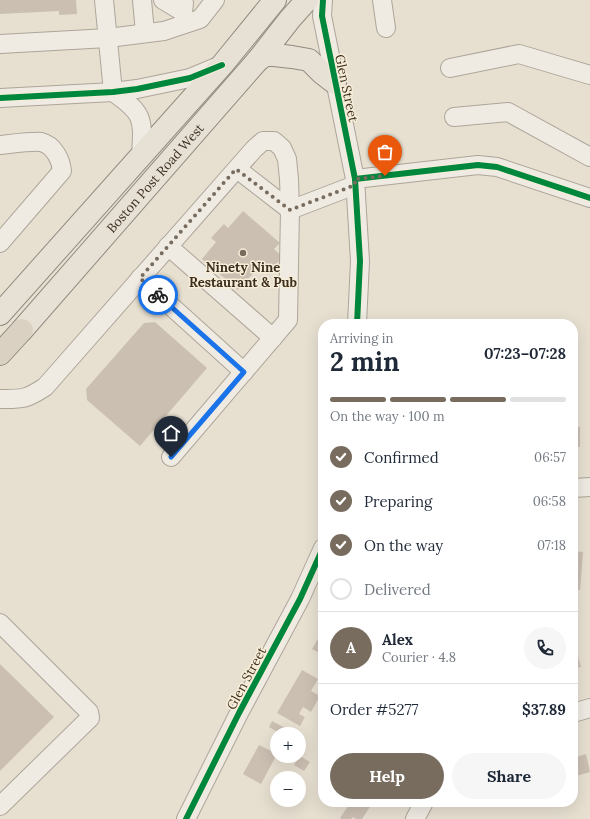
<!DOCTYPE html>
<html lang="en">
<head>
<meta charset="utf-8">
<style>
	:root { --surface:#fff; --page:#f6f6f7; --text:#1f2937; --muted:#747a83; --line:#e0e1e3; --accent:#786c5e }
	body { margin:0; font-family:Lora,serif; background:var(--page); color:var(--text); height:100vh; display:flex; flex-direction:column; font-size:15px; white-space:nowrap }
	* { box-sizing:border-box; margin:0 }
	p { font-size:13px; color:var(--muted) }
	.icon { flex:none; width:22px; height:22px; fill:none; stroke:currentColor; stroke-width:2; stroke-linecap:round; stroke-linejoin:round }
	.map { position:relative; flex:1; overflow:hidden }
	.side { position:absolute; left:318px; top:319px; width:260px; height:488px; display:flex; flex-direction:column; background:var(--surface); border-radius:16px; box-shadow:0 4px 16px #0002 }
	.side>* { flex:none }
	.fabs { position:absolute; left:270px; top:727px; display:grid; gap:8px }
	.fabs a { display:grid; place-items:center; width:36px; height:36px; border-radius:50%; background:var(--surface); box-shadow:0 4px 16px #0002; font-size:20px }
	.pin { position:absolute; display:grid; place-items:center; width:34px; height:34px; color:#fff; margin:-41px -17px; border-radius:50% 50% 50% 0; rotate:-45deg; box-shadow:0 0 4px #0007 }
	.pin .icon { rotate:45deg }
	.courier { position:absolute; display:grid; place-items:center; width:40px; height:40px; margin:-20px; border:3px solid #1a73e8; border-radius:50%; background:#fff; color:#222; box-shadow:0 1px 5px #0007 }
	.headline em { font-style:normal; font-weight:700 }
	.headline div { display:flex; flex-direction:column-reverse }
	.headline { display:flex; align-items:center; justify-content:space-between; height:68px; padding:0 12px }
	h1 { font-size:26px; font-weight:700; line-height:30px }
	.bar { display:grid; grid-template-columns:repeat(4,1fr); gap:6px 4px; align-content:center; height:48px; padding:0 12px }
	.bar i { height:5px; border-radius:3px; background:var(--line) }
	.bar .selected { background:var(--accent) }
	.bar p { grid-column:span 4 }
	.line { display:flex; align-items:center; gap:10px; padding:0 12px; border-top:1px solid var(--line) }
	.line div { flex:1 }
	.round { display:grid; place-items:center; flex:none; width:42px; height:42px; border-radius:21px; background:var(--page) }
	ol { padding:0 12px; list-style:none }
	li { display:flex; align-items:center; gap:12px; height:44px }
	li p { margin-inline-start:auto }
	li .icon { padding:4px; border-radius:50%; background:var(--accent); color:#fff; stroke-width:4 }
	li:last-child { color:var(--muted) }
	li i { width:22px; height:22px; border:2px solid var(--line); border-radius:50% }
	.button { display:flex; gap:8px; margin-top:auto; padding:8px 12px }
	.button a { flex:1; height:46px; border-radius:24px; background:var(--accent); color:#fff; font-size:16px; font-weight:700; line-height:46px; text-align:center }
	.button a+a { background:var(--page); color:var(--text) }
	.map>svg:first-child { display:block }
	.building { fill:#cbbfb2 }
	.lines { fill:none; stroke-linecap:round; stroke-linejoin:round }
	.minor-casing { stroke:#ada599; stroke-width:20 }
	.major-casing { stroke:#928b80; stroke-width:24 }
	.highway-casing { stroke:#928b80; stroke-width:24 }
	.minor { stroke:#efebe3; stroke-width:18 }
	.major { stroke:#e6e1d4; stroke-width:22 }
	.highway { stroke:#dad1c2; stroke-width:22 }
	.cycleway-casing { stroke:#f7eed8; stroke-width:8 }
	.cycleway { stroke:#00873e; stroke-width:6 }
	.done { stroke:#786c5e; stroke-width:4; stroke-dasharray:0 7.2 }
	.route { stroke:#1a73e8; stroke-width:5 }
	.poi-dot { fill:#786c5e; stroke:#f7eed8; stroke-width:1.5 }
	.labels { text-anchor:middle; stroke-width:3; stroke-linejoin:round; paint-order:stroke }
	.street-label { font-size:13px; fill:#3d2e20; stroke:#f7eed8 }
	.poi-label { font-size:13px; font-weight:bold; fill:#3d2e20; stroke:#f7eed8 }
</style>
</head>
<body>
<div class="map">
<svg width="590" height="819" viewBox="0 0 590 819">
	<rect width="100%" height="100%" fill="#e7e0d1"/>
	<!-- building -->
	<g class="building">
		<path d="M0,0H76L77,14L59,15V11L0,14Z"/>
		<path d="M243,211L280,243L274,249L283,257L268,273L260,266L238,290L202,259L216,242L211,238L224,224L228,228Z"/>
		<path d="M155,322L207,368L140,446L87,400L86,389L144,323Z"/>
		<path d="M573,426L580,427V447H573Z"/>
		<path d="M573,551L583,552L580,590H573Z"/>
		<path d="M323,630V655L312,649Z"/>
		<path d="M576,649L581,667L573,669V650Z"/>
		<path d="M0,664L54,717L0,771Z"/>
		<path d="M302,670L318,679L311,691L320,696L311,712L303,707L299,714L305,717L300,726L277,713Z"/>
		<path d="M272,721L287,729L285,734H281L269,727Z"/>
		<path d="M259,745L277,754L261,784L243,774Z"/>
		<path d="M586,754L590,772L573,777V758Z"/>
		<path d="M300,756L310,762L304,771L294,765Z"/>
		<path d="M351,802H373L362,819H356L353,817L351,819H342L340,818Z"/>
	</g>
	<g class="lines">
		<!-- minor casing -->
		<g class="minor-casing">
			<g id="minor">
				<path d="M104,0L113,92"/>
				<path d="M142,0L145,33"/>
				<path d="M163,0L183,12L184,3L182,0"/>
				<path d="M323,0L322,16L355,179L360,261L357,324"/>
				<path d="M382,0L386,28"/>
				<path d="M0,44L108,38L164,31L200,19L215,0"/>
				<path d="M450,68L519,54L590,75"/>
				<path d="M113,92C145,114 143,119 141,157"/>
				<path d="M0,98L113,92L137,89L190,78L221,65"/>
				<path d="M454,117L508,112L590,157"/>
				<path d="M0,145C10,144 33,141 41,142C54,145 61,160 62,171L0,243"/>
				<path d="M237,169L290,210"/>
				<path d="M355,179L478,165L497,167L590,198"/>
				<path d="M290,210L355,185"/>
				<path d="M168,246L273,338"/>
				<path d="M140,278L244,372"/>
				<path d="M0,399C22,399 25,400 45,387L254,149L263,141H274L282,148L287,159L289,179L290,210L288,320L171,457"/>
				<path d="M573,488L590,487"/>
				<path d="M0,623L89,712L90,718L0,806"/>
				<path d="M573,713L590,708"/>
				<path d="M186,819L239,713L300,599L323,548"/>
				<path d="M415,819L424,802"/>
			</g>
		</g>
		<!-- major casing -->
		<g class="major-casing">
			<g id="major">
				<path d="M258,60L265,55H274L292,57L309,60L322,73L335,83"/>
				<path d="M0,314L222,65L275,0"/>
				<path id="s1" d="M22,330L258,60L290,19L307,0"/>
			</g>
		</g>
		<!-- highway casing -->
		<g class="highway-casing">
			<path id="highway" d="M0,354L22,330"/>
		</g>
		<!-- minor -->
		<use href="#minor" class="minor"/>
		<!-- major -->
		<use href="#major" class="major"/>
		<!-- highway -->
		<use href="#highway" class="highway"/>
		<!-- cycleway casing -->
		<g class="cycleway-casing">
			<g id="cycleway">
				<path d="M323,0L322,16L355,179L360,261L357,324"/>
				<path d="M0,98L113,92L137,89L190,78L222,65"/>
				<path d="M355,179L478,165L497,167L590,198"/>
				<path d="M186,819L239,713L300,599L323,548"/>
			</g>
		</g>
		<!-- cycleway -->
		<use href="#cycleway" class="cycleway"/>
	</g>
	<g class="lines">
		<!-- done -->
		<path class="done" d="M158,295L140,278L236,169L290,210L355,185V179L385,176"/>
		<!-- route -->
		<path class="route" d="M158,295L244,372L171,457"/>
	</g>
	<!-- markers -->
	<circle class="poi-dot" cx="243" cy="253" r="4"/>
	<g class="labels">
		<!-- street labels -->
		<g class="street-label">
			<text transform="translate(347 88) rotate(78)" y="5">Glen Street</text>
			<text dy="5" stroke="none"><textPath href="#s1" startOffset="202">Boston Post Road West</textPath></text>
			<text transform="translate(246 678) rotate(-62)" y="5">Glen Street</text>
		</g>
		<!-- poi labels -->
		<g class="poi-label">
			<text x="243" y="272">Ninety Nine<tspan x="243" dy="15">Restaurant &amp; Pub</tspan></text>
		</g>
	</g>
</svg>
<div class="fabs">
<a>+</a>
<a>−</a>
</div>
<div class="pin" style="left:385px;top:176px;background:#ea580c"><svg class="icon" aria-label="bag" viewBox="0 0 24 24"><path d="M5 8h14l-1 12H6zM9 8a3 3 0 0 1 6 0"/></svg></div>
<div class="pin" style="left:171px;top:457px;background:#1f2937"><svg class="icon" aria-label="home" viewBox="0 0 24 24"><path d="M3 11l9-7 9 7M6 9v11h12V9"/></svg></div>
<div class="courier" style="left:158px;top:295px"><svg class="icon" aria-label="bike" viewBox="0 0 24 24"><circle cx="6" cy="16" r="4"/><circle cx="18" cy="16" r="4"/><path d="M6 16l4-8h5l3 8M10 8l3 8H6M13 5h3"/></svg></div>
<section class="side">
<div class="headline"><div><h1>2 min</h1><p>Arriving in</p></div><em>07:23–07:28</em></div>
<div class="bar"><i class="selected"></i><i class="selected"></i><i class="selected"></i><i></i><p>On the way · 100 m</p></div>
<ol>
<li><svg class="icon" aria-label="check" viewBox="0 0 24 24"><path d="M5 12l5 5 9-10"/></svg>Confirmed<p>06:57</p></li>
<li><svg class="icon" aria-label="check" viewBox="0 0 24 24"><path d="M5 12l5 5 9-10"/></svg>Preparing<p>06:58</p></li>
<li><svg class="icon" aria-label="check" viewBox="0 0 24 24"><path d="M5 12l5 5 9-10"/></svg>On the way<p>07:18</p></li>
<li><i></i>Delivered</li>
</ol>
<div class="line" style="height:72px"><b class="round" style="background:var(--accent);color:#fff">A</b><div><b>Alex</b><p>Courier · 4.8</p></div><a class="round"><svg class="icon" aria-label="phone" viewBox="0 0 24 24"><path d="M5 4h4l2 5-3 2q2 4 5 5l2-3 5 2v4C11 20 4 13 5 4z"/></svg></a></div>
<div class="line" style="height:52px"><div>Order #5277</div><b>$37.89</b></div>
<div class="button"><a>Help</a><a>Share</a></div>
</section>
</div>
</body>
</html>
